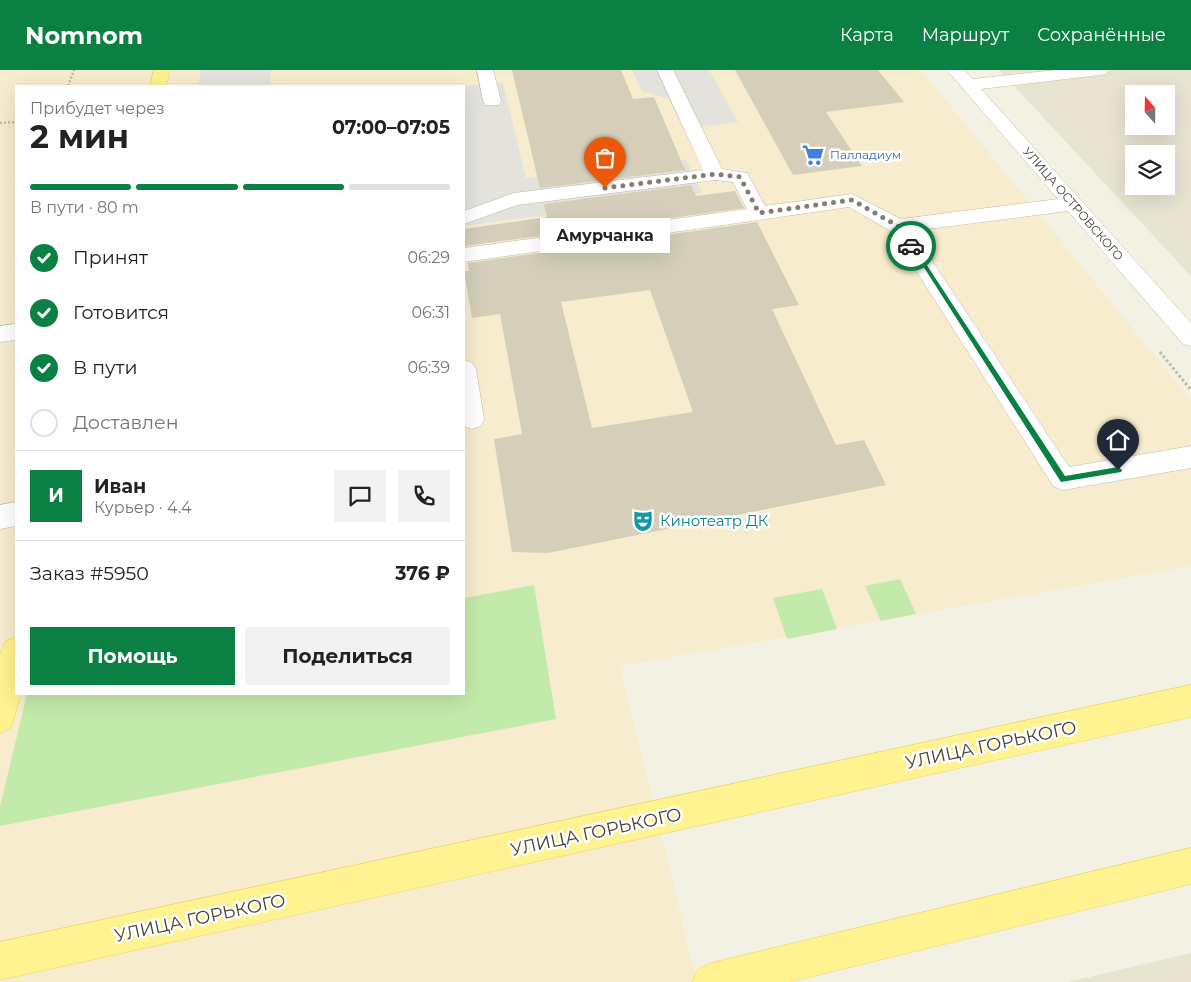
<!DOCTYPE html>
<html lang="ru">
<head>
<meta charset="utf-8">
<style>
	:root { --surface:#fff; --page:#f2f2f2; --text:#222; --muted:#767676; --line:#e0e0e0; --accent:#0b8043 }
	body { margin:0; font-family:Montserrat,sans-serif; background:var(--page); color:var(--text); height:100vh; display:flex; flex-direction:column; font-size:19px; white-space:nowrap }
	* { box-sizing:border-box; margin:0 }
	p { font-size:16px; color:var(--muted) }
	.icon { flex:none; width:28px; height:28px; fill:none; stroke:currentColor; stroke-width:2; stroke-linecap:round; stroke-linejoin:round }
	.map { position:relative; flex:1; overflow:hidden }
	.details { position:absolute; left:15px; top:15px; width:450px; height:610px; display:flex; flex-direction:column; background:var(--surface); border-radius:0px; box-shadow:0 5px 20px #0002 }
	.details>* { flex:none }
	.needle { width:32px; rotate:340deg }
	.fabs { position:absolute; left:1125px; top:15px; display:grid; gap:10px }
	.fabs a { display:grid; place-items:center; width:50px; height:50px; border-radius:0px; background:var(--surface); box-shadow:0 5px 20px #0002; font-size:25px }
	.pin { position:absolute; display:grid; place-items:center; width:42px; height:42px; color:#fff; margin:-51px -21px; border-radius:50% 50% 50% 0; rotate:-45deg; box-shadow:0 0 5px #0007 }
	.pin .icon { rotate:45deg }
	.courier { position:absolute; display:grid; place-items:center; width:50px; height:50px; margin:-25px; border:4px solid #0b8043; border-radius:50%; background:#fff; color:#222; box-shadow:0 1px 6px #0007 }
	.bubble { position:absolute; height:35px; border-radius:0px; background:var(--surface); box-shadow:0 5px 20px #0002; font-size:16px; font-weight:700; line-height:35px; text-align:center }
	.overview em { font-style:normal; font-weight:700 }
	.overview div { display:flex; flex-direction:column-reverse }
	.overview { display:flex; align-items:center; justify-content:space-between; height:85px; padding:0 15px }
	h1 { font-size:32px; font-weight:700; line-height:38px }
	.bar { display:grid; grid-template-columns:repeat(4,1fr); gap:8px 5px; align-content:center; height:60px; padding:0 15px }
	.bar i { height:6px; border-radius:4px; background:var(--line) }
	.bar .on { background:var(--accent) }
	.bar p { grid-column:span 4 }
	.line { display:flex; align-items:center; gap:12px; padding:0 15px; border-top:1px solid var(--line) }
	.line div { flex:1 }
	.round { display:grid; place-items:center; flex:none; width:52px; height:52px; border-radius:0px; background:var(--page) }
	ol { padding:0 15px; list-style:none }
	li { display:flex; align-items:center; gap:15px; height:55px }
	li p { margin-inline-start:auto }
	li .icon { padding:5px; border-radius:50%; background:var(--accent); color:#fff; stroke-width:4 }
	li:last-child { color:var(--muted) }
	li i { width:28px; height:28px; border:2px solid var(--line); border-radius:50% }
	.cta { display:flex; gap:10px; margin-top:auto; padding:10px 15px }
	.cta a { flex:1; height:58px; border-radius:0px; background:var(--accent); color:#fff; font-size:20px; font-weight:700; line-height:58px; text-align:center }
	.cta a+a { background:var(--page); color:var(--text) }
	header { display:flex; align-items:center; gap:30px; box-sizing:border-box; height:70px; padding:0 25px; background:var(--accent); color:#fff }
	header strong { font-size:24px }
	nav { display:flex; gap:28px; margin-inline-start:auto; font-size:18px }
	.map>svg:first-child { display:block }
	.residential { fill:#e7e4d2; fill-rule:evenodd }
	.commercial { fill:#f7eccd; fill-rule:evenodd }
	.green { fill:#c2eaaa }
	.parking { fill:#e3e2dd }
	.building { fill:#d5cfb9; fill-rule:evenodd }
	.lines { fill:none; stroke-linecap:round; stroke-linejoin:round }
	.minor-casing { stroke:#bfbba6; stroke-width:1 }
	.major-casing { stroke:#ead75b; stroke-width:1 }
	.path-far1 { stroke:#c1ba96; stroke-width:2.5; stroke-dasharray:2 2; stroke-linecap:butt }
	.path { stroke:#c1ba96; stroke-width:3; stroke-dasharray:2.5 2.5; stroke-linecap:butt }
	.minor { fill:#fff; fill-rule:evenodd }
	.major { fill:#fff291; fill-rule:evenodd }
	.route { fill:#0b8043 }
	.done { stroke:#827f72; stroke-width:5; stroke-dasharray:0 9 }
	.labels { text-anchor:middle; stroke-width:5; stroke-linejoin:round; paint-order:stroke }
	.far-shop-label { font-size:12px; fill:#366cbe; stroke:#fff; text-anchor:start }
	.far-street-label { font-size:12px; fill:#454134; stroke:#fff }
	.culture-label { font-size:15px; fill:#0d838f; stroke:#fff; text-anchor:start }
	.near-street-label { font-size:18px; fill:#454134; stroke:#fff }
</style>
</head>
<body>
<header>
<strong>Nomnom</strong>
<nav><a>Карта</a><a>Маршрут</a><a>Сохранённые</a></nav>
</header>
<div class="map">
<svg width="1191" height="912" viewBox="0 0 1191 912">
	<rect width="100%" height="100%" fill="#f3f1e4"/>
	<!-- residential -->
	<g class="residential">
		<path d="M999,0H1191V206ZM1134,24H1166V56H1134ZM1134,84H1166V116H1134Z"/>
		<path d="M1191,883V912H1068Z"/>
	</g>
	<!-- commercial -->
	<path class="commercial" d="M0,0H921L1191,330V496L620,596L697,912H0ZM16,16H464V624H16Z"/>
	<!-- green -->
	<g class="green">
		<path d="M900,509L916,544L881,551L865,516Z"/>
		<path d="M534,515L556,649L0,756V737L27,624H464V526V528Z"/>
		<path d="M822,519L837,559L787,569L773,528Z"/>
	</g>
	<!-- parking -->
	<g class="parking">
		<path d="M201,0H271L270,16H198Z"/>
		<path d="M632,0H709L738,52L683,59L669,29L642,21Z"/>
		<path d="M503,13L526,108L686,90L702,123L464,156V16Z"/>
	</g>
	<!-- building -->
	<g class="building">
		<path d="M512,0H621L633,29L654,27L685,100L540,118Z"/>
		<path d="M735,0H878L904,32L826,42L862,96L793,105Z"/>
		<path d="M691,115L696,126L735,121L744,138L465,176L464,159L547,147L544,134Z"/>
		<path d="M757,152L799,235L772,239L836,375L864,370L886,415L548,483L512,482L494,369L522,364L500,244L472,248L464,201H469L468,193ZM650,220L693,342L592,358L561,232Z"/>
	</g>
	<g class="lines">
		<!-- minor casing -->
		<g class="minor-casing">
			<g id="minor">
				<path d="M477,0H493L501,31L498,35H486L483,31Z"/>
				<path d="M657,0H673L722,99L747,103L765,136L852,124L901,149L1058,129L947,0H964L973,9L1056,0H1108L1106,4L1100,5L981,19L1191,253V276L1183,274L1068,141L912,161L1069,397L1191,376V398L1063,420L1054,417L891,161L849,137L464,192V178L747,139L733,112L715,110L517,135L464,154V141L514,123L703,100Z"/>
				<path d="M16,254V270L0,272V256Z"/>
				<path d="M464,290L472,293L476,299L484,349L481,356L472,359L464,356Z"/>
				<path d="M16,432V456L0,459V435Z"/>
			</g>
		</g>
		<!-- major casing -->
		<g class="major-casing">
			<g id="major">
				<path d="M154,0H170L166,16H150Z"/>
				<path d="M16,567V624H21L11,658L0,663V585L5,572Z"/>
				<path d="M1191,615V647L0,910V872Z"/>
				<path d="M1191,778V814L789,912H692L698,899L711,893Z"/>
			</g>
		</g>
		<!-- path-far1 -->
		<g class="path-far1">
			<path d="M68,16L74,0"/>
			<path d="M0,53L16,52"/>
		</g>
		<!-- path -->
		<path class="path" d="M1160,282L1191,320"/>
		<!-- minor -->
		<use href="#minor" class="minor"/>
		<!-- major -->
		<use href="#major" class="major"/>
	</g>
	<!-- route -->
	<path class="route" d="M909,174H913L1065,406L1118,397L1122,400L1121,402L1061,412Z"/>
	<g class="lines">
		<!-- done -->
		<path class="done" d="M605,118L716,104L740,107L759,143L852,130L898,156L911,176"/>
	</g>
	<!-- icons -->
	<defs>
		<g id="supermarket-bare" transform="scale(1.725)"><path d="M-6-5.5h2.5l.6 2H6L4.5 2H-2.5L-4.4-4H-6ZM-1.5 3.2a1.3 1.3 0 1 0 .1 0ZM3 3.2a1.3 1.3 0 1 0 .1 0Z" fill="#3f7fe0" stroke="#fff" stroke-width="2.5" paint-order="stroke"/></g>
		<g id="theatre-bare" transform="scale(1.725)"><path d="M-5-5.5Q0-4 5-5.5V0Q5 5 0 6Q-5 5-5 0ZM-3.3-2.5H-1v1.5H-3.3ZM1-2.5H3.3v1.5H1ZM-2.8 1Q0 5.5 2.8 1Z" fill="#0f9aa8" stroke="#fff" stroke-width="2.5" paint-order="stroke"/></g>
	</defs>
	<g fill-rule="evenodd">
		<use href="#supermarket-bare" x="813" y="85"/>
		<use href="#theatre-bare" x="643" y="451"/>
	</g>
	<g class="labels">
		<!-- far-shop labels -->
		<g class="far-shop-label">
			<text x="830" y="89">Палладиум</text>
		</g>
		<!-- far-street labels -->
		<g class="far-street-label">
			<text transform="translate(1073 134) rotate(49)" y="4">УЛИЦА ОСТРОВСКОГО</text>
		</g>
		<!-- culture labels -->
		<g class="culture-label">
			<text x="660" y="456">Кинотеатр ДК</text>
		</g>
		<!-- near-street labels -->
		<g class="near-street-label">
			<text transform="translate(991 675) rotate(-12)" y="6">УЛИЦА ГОРЬКОГО</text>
			<text transform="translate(596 762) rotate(-12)" y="6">УЛИЦА ГОРЬКОГО</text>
			<text transform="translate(200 848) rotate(-12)" y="6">УЛИЦА ГОРЬКОГО</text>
		</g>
	</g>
</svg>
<div class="fabs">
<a><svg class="needle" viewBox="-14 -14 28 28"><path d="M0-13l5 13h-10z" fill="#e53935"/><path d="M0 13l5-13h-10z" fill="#767676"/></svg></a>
<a><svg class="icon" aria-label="layers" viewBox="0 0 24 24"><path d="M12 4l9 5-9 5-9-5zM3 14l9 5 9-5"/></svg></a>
</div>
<div class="pin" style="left:605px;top:118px;background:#ea580c"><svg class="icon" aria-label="bag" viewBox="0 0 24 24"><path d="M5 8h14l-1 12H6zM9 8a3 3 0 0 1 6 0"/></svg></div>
<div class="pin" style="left:1118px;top:400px;background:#1f2937"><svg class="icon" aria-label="home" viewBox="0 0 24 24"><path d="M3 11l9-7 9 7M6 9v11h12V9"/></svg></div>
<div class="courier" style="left:911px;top:176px"><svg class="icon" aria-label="car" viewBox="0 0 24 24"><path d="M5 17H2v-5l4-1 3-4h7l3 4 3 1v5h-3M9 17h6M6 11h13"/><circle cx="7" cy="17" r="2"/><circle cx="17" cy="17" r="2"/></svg></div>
<div class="bubble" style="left:540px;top:148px;width:130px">Амурчанка</div>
<section class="details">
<div class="overview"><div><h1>2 мин</h1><p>Прибудет через</p></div><em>07:00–07:05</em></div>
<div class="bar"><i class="on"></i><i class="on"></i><i class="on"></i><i></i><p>В пути · 80 m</p></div>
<ol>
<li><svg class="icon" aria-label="check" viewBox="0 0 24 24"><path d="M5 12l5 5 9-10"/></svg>Принят<p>06:29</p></li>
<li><svg class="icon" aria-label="check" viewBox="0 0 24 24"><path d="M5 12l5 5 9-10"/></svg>Готовится<p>06:31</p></li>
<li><svg class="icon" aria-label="check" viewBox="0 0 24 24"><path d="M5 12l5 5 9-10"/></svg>В пути<p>06:39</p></li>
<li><i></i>Доставлен</li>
</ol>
<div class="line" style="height:90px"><b class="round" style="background:var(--accent);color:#fff">И</b><div><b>Иван</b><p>Курьер · 4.4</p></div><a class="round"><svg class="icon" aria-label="chat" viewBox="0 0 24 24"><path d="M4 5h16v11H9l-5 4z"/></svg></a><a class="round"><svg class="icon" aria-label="phone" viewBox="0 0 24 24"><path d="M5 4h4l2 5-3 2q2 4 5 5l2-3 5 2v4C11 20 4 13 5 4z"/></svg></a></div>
<div class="line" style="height:65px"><div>Заказ #5950</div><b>376 ₽</b></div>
<div class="cta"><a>Помощь</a><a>Поделиться</a></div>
</section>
</div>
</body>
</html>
